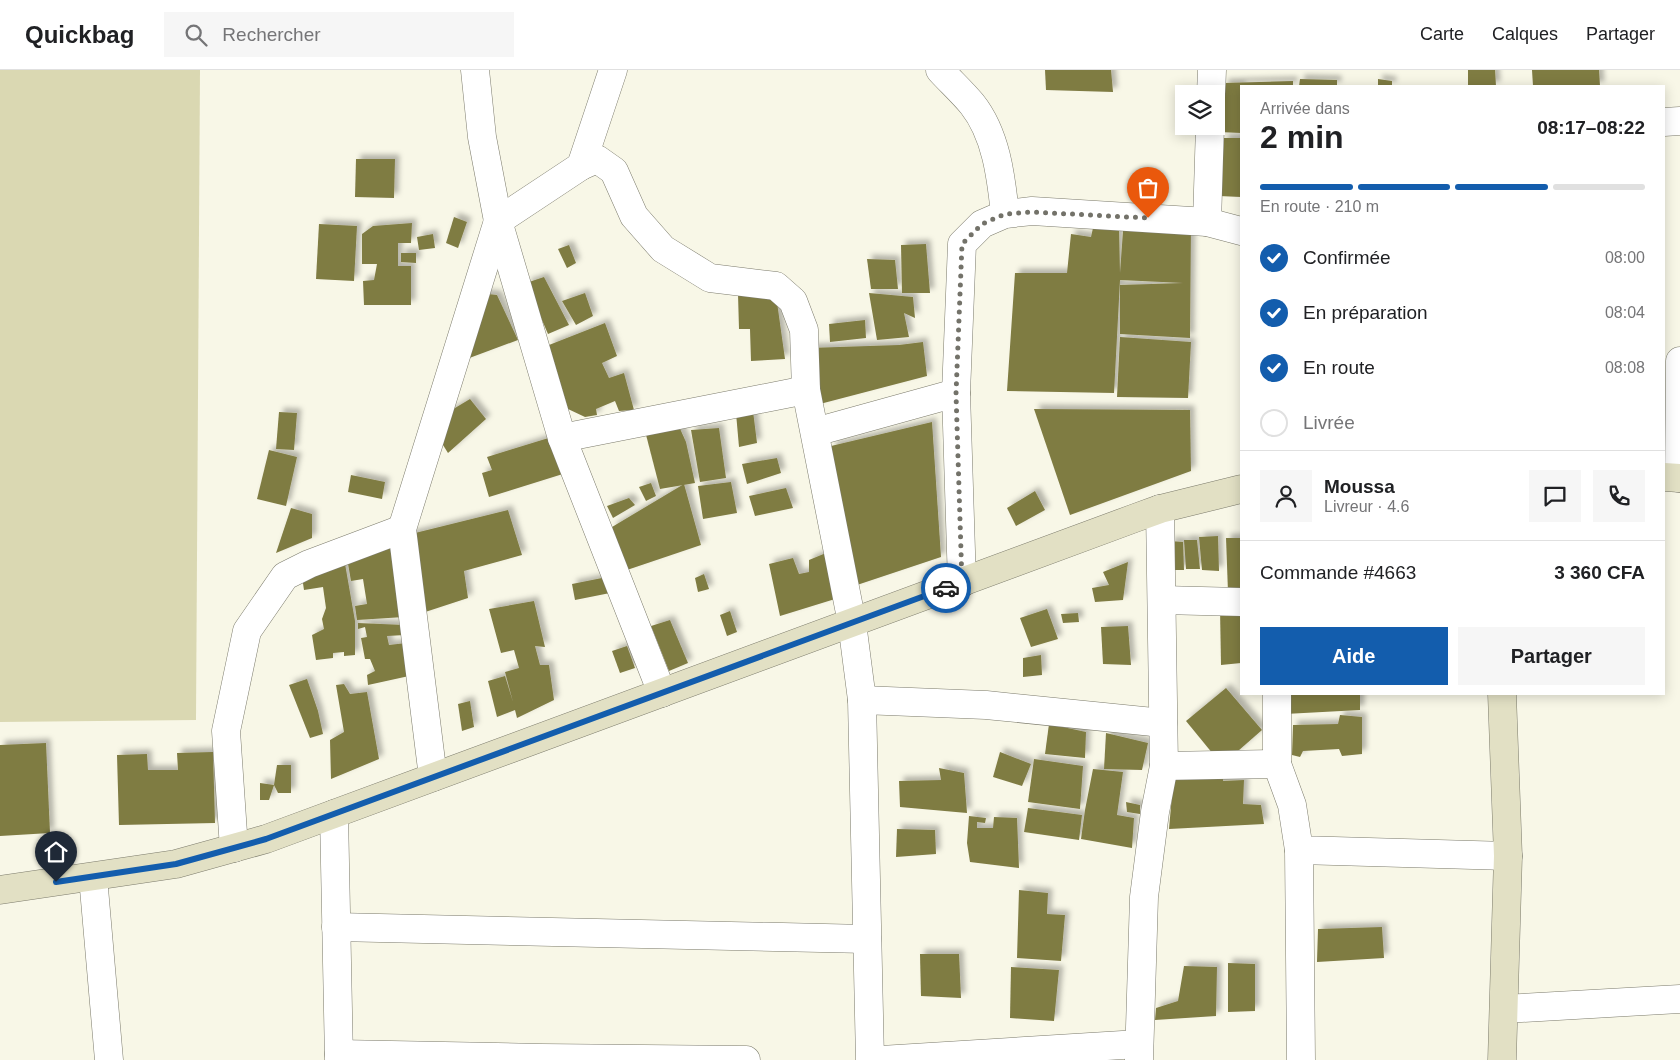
<!DOCTYPE html>
<html lang="fr">
<head>
<meta charset="utf-8">
<style>
	:root { --surface:#fff; --page:#f6f6f6; --text:#202124; --muted:#757577; --line:#e0e0e0; --accent:#135dad }
	body { margin:0; font-family:Arial,sans-serif; background:var(--page); color:var(--text); height:100vh; display:flex; flex-direction:column; font-size:19px; white-space:nowrap }
	* { box-sizing:border-box; margin:0 }
	p { font-size:16px; color:var(--muted) }
	.icon { flex:none; width:28px; height:28px; fill:none; stroke:currentColor; stroke-width:2; stroke-linecap:round; stroke-linejoin:round }
	.map { position:relative; flex:1; overflow:hidden }
	.panel { position:absolute; left:1240px; top:15px; width:425px; height:610px; display:flex; flex-direction:column; background:var(--surface); border-radius:0px; box-shadow:0 2px 12px #0003 }
	.panel>* { flex:none }
	.tools { position:absolute; left:1175px; top:15px; display:grid; gap:10px }
	.tools a { display:grid; place-items:center; width:50px; height:50px; border-radius:0px; background:var(--surface); box-shadow:0 2px 12px #0003; font-size:25px }
	.pin { position:absolute; display:grid; place-items:center; width:42px; height:42px; color:#fff; margin:-51px -21px; border-radius:50% 50% 50% 0; rotate:-45deg; box-shadow:0 0 5px #0007 }
	.pin .icon { rotate:45deg }
	.courier { position:absolute; display:grid; place-items:center; width:50px; height:50px; margin:-25px; border:4px solid #135dad; border-radius:50%; background:#fff; color:#222; box-shadow:0 1px 6px #0007 }
	.overview em { font-style:normal; font-weight:800 }
	.overview div { display:flex; flex-direction:column-reverse }
	.overview { display:flex; align-items:center; justify-content:space-between; height:85px; padding:0 20px }
	h1 { font-size:32px; font-weight:800; line-height:38px }
	.bar { display:grid; grid-template-columns:repeat(4,1fr); gap:8px 5px; align-content:center; height:60px; padding:0 20px }
	.bar i { height:6px; border-radius:4px; background:var(--line) }
	.bar .selected { background:var(--accent) }
	.bar p { grid-column:span 4 }
	.line { display:flex; align-items:center; gap:12px; padding:0 20px; border-top:1px solid var(--line) }
	.line div { flex:1 }
	.round { display:grid; place-items:center; flex:none; width:52px; height:52px; border-radius:0px; background:var(--page) }
	ol { padding:0 20px; list-style:none }
	li { display:flex; align-items:center; gap:15px; height:55px }
	li p { margin-inline-start:auto }
	li .icon { padding:5px; border-radius:50%; background:var(--accent); color:#fff; stroke-width:4 }
	li:last-child { color:var(--muted) }
	li i { width:28px; height:28px; border:2px solid var(--line); border-radius:50% }
	.primary-button { display:flex; gap:10px; margin-top:auto; padding:10px 20px }
	.primary-button a { flex:1; height:58px; border-radius:0px; background:var(--accent); color:#fff; font-size:20px; font-weight:800; line-height:58px; text-align:center }
	.primary-button a+a { background:var(--page); color:var(--text) }
	header { display:flex; align-items:center; gap:30px; box-sizing:border-box; height:70px; padding:0 25px; background:var(--surface); border-bottom:1px solid var(--line) }
	header strong { font-size:24px }
	nav { display:flex; gap:28px; margin-inline-start:auto; font-size:18px }
	.search { width:350px; height:45px; background:var(--page); display:flex; align-items:center; gap:12px; box-sizing:border-box; padding:0 18px; border-radius:0px; color:var(--muted); font-size:19px }
	.map>svg:first-child { display:block }
	.green { fill:#dad8b2 }
	.building { fill:#7f7b43; filter:url(#shadow) }
	.lines { fill:none; stroke-linecap:round; stroke-linejoin:round }
	.street-casing { stroke:#7c7b6c; stroke-width:29 }
	.secondary-casing { stroke:#7c7b6c; stroke-width:29 }
	.street { stroke:#fff; stroke-width:28 }
	.secondary { stroke:#e2e0c4; stroke-width:28 }
	.done { stroke:#737269; stroke-width:5; stroke-dasharray:0 9 }
	.route { stroke:#135dad; stroke-width:6 }
</style>
</head>
<body>
<header>
<strong>Quickbag</strong>
<div class="search"><svg class="icon" aria-label="search" viewBox="0 0 24 24"><circle cx="10" cy="10" r="6"/><path d="M15 15l6 6"/></svg>Rechercher</div>
<nav><a>Carte</a><a>Calques</a><a>Partager</a></nav>
</header>
<div class="map">
<svg width="1680" height="990" viewBox="0 0 1680 990">
	<defs>
		<filter id="shadow"><feDropShadow dx="4.5" dy="-4.5" stdDeviation="2.5" flood-color="#0004"/></filter>
	</defs>
	<rect width="100%" height="100%" fill="#f8f7e7"/>
	<!-- green -->
	<path class="green" d="M0,0H200L196,650L0,652Z"/>
	<!-- building -->
	<g class="building">
		<path d="M1045,0H1111L1113,22L1046,20Z"/>
		<path d="M1468,0H1495L1496,16H1468Z"/>
		<path d="M1532,0H1599L1600,16H1533Z"/>
		<path d="M1300,9L1337,10V16H1299Z"/>
		<path d="M1378,9L1392,11V16H1378Z"/>
		<path d="M1293,11V16H1241V63L1219,62L1224,13Z"/>
		<path d="M1224,68H1241V127L1219,126Z"/>
		<path d="M356,89H395L394,128L355,127Z"/>
		<path d="M454,147L467,152L458,178L446,173Z"/>
		<path d="M412,153L411,173H398V196H411V235H364L363,211L374,210L377,194H362V164L373,156Z"/>
		<path d="M319,154L357,156L354,211L316,209Z"/>
		<path d="M1191,156L1190,268L1120,264V215L1183,213L1120,210L1114,323L1007,321L1015,203H1067L1071,164L1091,167L1093,158H1119L1120,203L1123,161Z"/>
		<path d="M433,164L435,178L419,180L417,167Z"/>
		<path d="M926,174L930,223H902L901,175Z"/>
		<path d="M569,175L576,193L567,198L558,179Z"/>
		<path d="M401,183H416V193L401,192Z"/>
		<path d="M867,189L895,190L898,219H871Z"/>
		<path d="M544,207L569,255L548,264L526,213Z"/>
		<path d="M478,223L497,225L518,270L464,290Z"/>
		<path d="M585,223L593,246L576,255L562,231Z"/>
		<path d="M869,223L913,227L915,248L904,243L909,267L877,270Z"/>
		<path d="M738,224L776,225L785,289L751,291L750,259H739Z"/>
		<path d="M865,250L866,268L830,272L829,254Z"/>
		<path d="M605,253L617,286L602,293L609,308L624,303L634,340L619,341L615,331L596,339L597,345L585,347L568,339L549,275Z"/>
		<path d="M1120,267L1191,272L1188,328L1117,327Z"/>
		<path d="M923,272L927,306L816,335L809,278L899,275Z"/>
		<path d="M470,329L486,349L448,383L438,367L440,347Z"/>
		<path d="M1034,339L1190,340L1191,401L1070,445Z"/>
		<path d="M753,341L757,373L739,377L736,343Z"/>
		<path d="M279,342L297,343L294,380L276,379Z"/>
		<path d="M677,352L686,372L695,413L660,419L644,357Z"/>
		<path d="M932,352L941,487L851,517L831,376Z"/>
		<path d="M719,358L726,408L700,412L691,360Z"/>
		<path d="M555,366L566,403L489,427L482,403L492,400L487,387Z"/>
		<path d="M269,380L297,387L286,436L257,429Z"/>
		<path d="M777,388L781,403L747,414L742,394Z"/>
		<path d="M351,405L385,412L382,429L348,422Z"/>
		<path d="M731,412L737,443L703,449L698,416Z"/>
		<path d="M651,413L656,426L646,431L639,417Z"/>
		<path d="M684,414L701,475L627,500L612,457Z"/>
		<path d="M786,418L793,438L755,446L749,426Z"/>
		<path d="M1035,421L1045,440L1016,456L1007,438Z"/>
		<path d="M629,428L635,435L613,448L607,436Z"/>
		<path d="M291,438L312,444V468L276,483Z"/>
		<path d="M508,440L522,485L464,501L468,528L413,546L407,465Z"/>
		<path d="M1218,466L1219,501L1202,500L1199,467Z"/>
		<path d="M1226,468H1241V521L1228,522Z"/>
		<path d="M1184,470H1197L1200,499H1186Z"/>
		<path d="M1170,471L1183,472L1184,500H1170Z"/>
		<path d="M393,476L404,547L357,550L355,536L367,534L363,509L351,511L347,488Z"/>
		<path d="M826,483L835,529L780,546L769,494L793,488L799,504L809,502V490Z"/>
		<path d="M344,488L355,551V585L344,586V582L333,583V588L316,590L312,565L324,559L322,549L326,538L323,517L304,520L301,500Z"/>
		<path d="M1128,492L1123,530L1095,532L1092,518L1109,515L1103,502Z"/>
		<path d="M704,504L709,519L698,522L695,508Z"/>
		<path d="M607,507L610,523L575,530L572,514Z"/>
		<path d="M534,531L545,577L535,576L540,595H549L554,630L517,648L515,640L497,647L488,611L505,606L513,632L505,602L519,598L514,580L501,583L489,539Z"/>
		<path d="M1220,538L1241,539V593L1221,595Z"/>
		<path d="M1047,539L1058,569L1031,577L1020,548Z"/>
		<path d="M730,541L737,562L727,566L720,545Z"/>
		<path d="M1078,543L1079,552L1063,553L1061,544Z"/>
		<path d="M670,550L688,593L669,601L651,556Z"/>
		<path d="M358,553L404,555L405,565L387,566L389,575L406,573L409,606L368,615L367,605L375,601L370,589H365L361,568L367,567L365,557L358,559Z"/>
		<path d="M1128,556L1131,595L1103,594L1101,557Z"/>
		<path d="M627,576L635,598L620,603L612,581Z"/>
		<path d="M1041,585L1042,605L1023,607V588Z"/>
		<path d="M307,609L318,641L323,664L310,668L289,615Z"/>
		<path d="M344,614L350,624L367,622L379,689L331,709L330,670L344,662L336,615Z"/>
		<path d="M1226,618L1262,660L1222,695L1186,651Z"/>
		<path d="M1284,624H1360V640L1285,644Z"/>
		<path d="M470,631L474,657L462,661L458,634Z"/>
		<path d="M1340,645L1362,647V684L1342,686L1339,679L1303,681L1300,687L1292,685L1293,655L1338,654Z"/>
		<path d="M1049,654L1086,662L1085,688L1045,684Z"/>
		<path d="M1106,663L1148,673L1142,700L1104,699Z"/>
		<path d="M46,673L50,763L0,766V675Z"/>
		<path d="M213,682L215,753L119,755L117,685L147,684L148,700H178L177,683Z"/>
		<path d="M1000,682L1031,694L1022,716L993,707Z"/>
		<path d="M1034,689L1083,696L1080,739L1028,732Z"/>
		<path d="M277,695H291V723H278L274,715Z"/>
		<path d="M939,698L964,703L967,743L900,737L899,711L941,710Z"/>
		<path d="M1093,699L1123,702L1117,745L1134,748L1132,778L1081,769L1085,740Z"/>
		<path d="M1174,702H1223V711L1244,710L1243,734L1261,735L1264,754L1169,759Z"/>
		<path d="M260,713L274,715L269,730H260Z"/>
		<path d="M1126,732L1140,735V744L1127,742Z"/>
		<path d="M1028,738L1082,745L1079,770L1024,762Z"/>
		<path d="M969,746L986,748L985,753L977,752V758H993L994,747L1017,748L1019,798L970,792L967,773Z"/>
		<path d="M897,759L935,760L936,784L896,787Z"/>
		<path d="M1019,820L1048,823L1047,844L1065,845L1061,891L1017,888Z"/>
		<path d="M1382,857L1384,888L1317,892L1318,859Z"/>
		<path d="M920,884H959L961,928L921,926Z"/>
		<path d="M1228,893L1255,894V941L1228,942Z"/>
		<path d="M1184,896L1217,897L1216,946L1155,950L1156,938L1178,931Z"/>
		<path d="M1011,897L1059,900L1054,951L1010,948Z"/>
	</g>
	<g class="lines">
		<!-- street casing -->
		<g class="street-casing">
			<g id="street">
				<path d="M475,0L482,67L498,151L562,368L662,623"/>
				<path d="M940,0C950,11 962,22 972,34C996,64 1001,106 1005,144"/>
				<path d="M1211,24L1212,0"/>
				<path d="M1664,52L1680,51"/>
				<path d="M581,96L613,0"/>
				<path d="M1207,152L1210,56"/>
				<path d="M815,362L956,323"/>
				<path d="M562,368L806,320"/>
				<path d="M1679,408L1680,291"/>
				<path d="M962,513L956,323L962,174L982,154L1005,144L1032,141L1207,152L1241,161"/>
				<path d="M1162,530L1241,532"/>
				<path d="M1277,624V694L1292,735L1299,780L1508,786"/>
				<path d="M862,630L986,635L1163,653"/>
				<path d="M1164,696L1277,694"/>
				<path d="M433,707L402,459L498,151L581,96L597,89L614,101L634,146L663,179L710,208L776,216L793,231L804,260L806,320L852,553L862,630L870,990"/>
				<path d="M334,744L339,990"/>
				<path d="M234,778L226,661L247,561L285,506L309,494L402,459"/>
				<path d="M1299,780L1301,990"/>
				<path d="M93,807L109,990"/>
				<path d="M336,857L867,869"/>
				<path d="M1504,939L1680,929"/>
				<path d="M339,984L542,988L746,990"/>
				<path d="M881,990L1139,974"/>
				<path d="M1139,990L1144,827L1155,742L1164,696L1160,439"/>
			</g>
		</g>
		<!-- secondary casing -->
		<g class="secondary-casing">
			<g id="secondary">
				<path d="M1664,407L1680,408"/>
				<path d="M1502,624L1508,786L1502,990"/>
				<path d="M0,820L176,794L266,769L1135,448L1160,439L1241,419"/>
			</g>
		</g>
		<!-- street -->
		<use href="#street" class="street"/>
		<!-- secondary -->
		<use href="#secondary" class="secondary"/>
	</g>
	<g class="lines">
		<!-- done -->
		<path class="done" d="M946,518L962,513L956,324L962,174L982,154L1005,144L1032,142L1148,148"/>
		<!-- route -->
		<path class="route" d="M56,812L176,794L266,769L946,518"/>
	</g>
</svg>
<div class="tools">
<a><svg class="icon" aria-label="layers" viewBox="0 0 24 24"><path d="M12 4l9 5-9 5-9-5zM3 14l9 5 9-5"/></svg></a>
</div>
<div class="pin" style="left:1148px;top:148px;background:#ea580c"><svg class="icon" aria-label="bag" viewBox="0 0 24 24"><path d="M5 8h14l-1 12H6zM9 8a3 3 0 0 1 6 0"/></svg></div>
<div class="pin" style="left:56px;top:812px;background:#1f2937"><svg class="icon" aria-label="home" viewBox="0 0 24 24"><path d="M3 11l9-7 9 7M6 9v11h12V9"/></svg></div>
<div class="courier" style="left:946px;top:518px"><svg class="icon" aria-label="car" viewBox="0 0 24 24"><path d="M5 17H2v-5l4-1 3-4h7l3 4 3 1v5h-3M9 17h6M6 11h13"/><circle cx="7" cy="17" r="2"/><circle cx="17" cy="17" r="2"/></svg></div>
<section class="panel">
<div class="overview"><div><h1>2 min</h1><p>Arrivée dans</p></div><em>08:17–08:22</em></div>
<div class="bar"><i class="selected"></i><i class="selected"></i><i class="selected"></i><i></i><p>En route · 210 m</p></div>
<ol>
<li><svg class="icon" aria-label="check" viewBox="0 0 24 24"><path d="M5 12l5 5 9-10"/></svg>Confirmée<p>08:00</p></li>
<li><svg class="icon" aria-label="check" viewBox="0 0 24 24"><path d="M5 12l5 5 9-10"/></svg>En préparation<p>08:04</p></li>
<li><svg class="icon" aria-label="check" viewBox="0 0 24 24"><path d="M5 12l5 5 9-10"/></svg>En route<p>08:08</p></li>
<li><i></i>Livrée</li>
</ol>
<div class="line" style="height:90px"><a class="round"><svg class="icon" aria-label="person" viewBox="0 0 24 24"><circle cx="12" cy="8" r="4"/><path d="M4 21q1-7 8-7t8 7"/></svg></a><div><b>Moussa</b><p>Livreur · 4.6</p></div><a class="round"><svg class="icon" aria-label="chat" viewBox="0 0 24 24"><path d="M4 5h16v11H9l-5 4z"/></svg></a><a class="round"><svg class="icon" aria-label="phone" viewBox="0 0 24 24"><path d="M5 4h4l2 5-3 2q2 4 5 5l2-3 5 2v4C11 20 4 13 5 4z"/></svg></a></div>
<div class="line" style="height:65px"><div>Commande #4663</div><b>3 360 CFA</b></div>
<div class="primary-button"><a>Aide</a><a>Partager</a></div>
</section>
</div>
</body>
</html>
